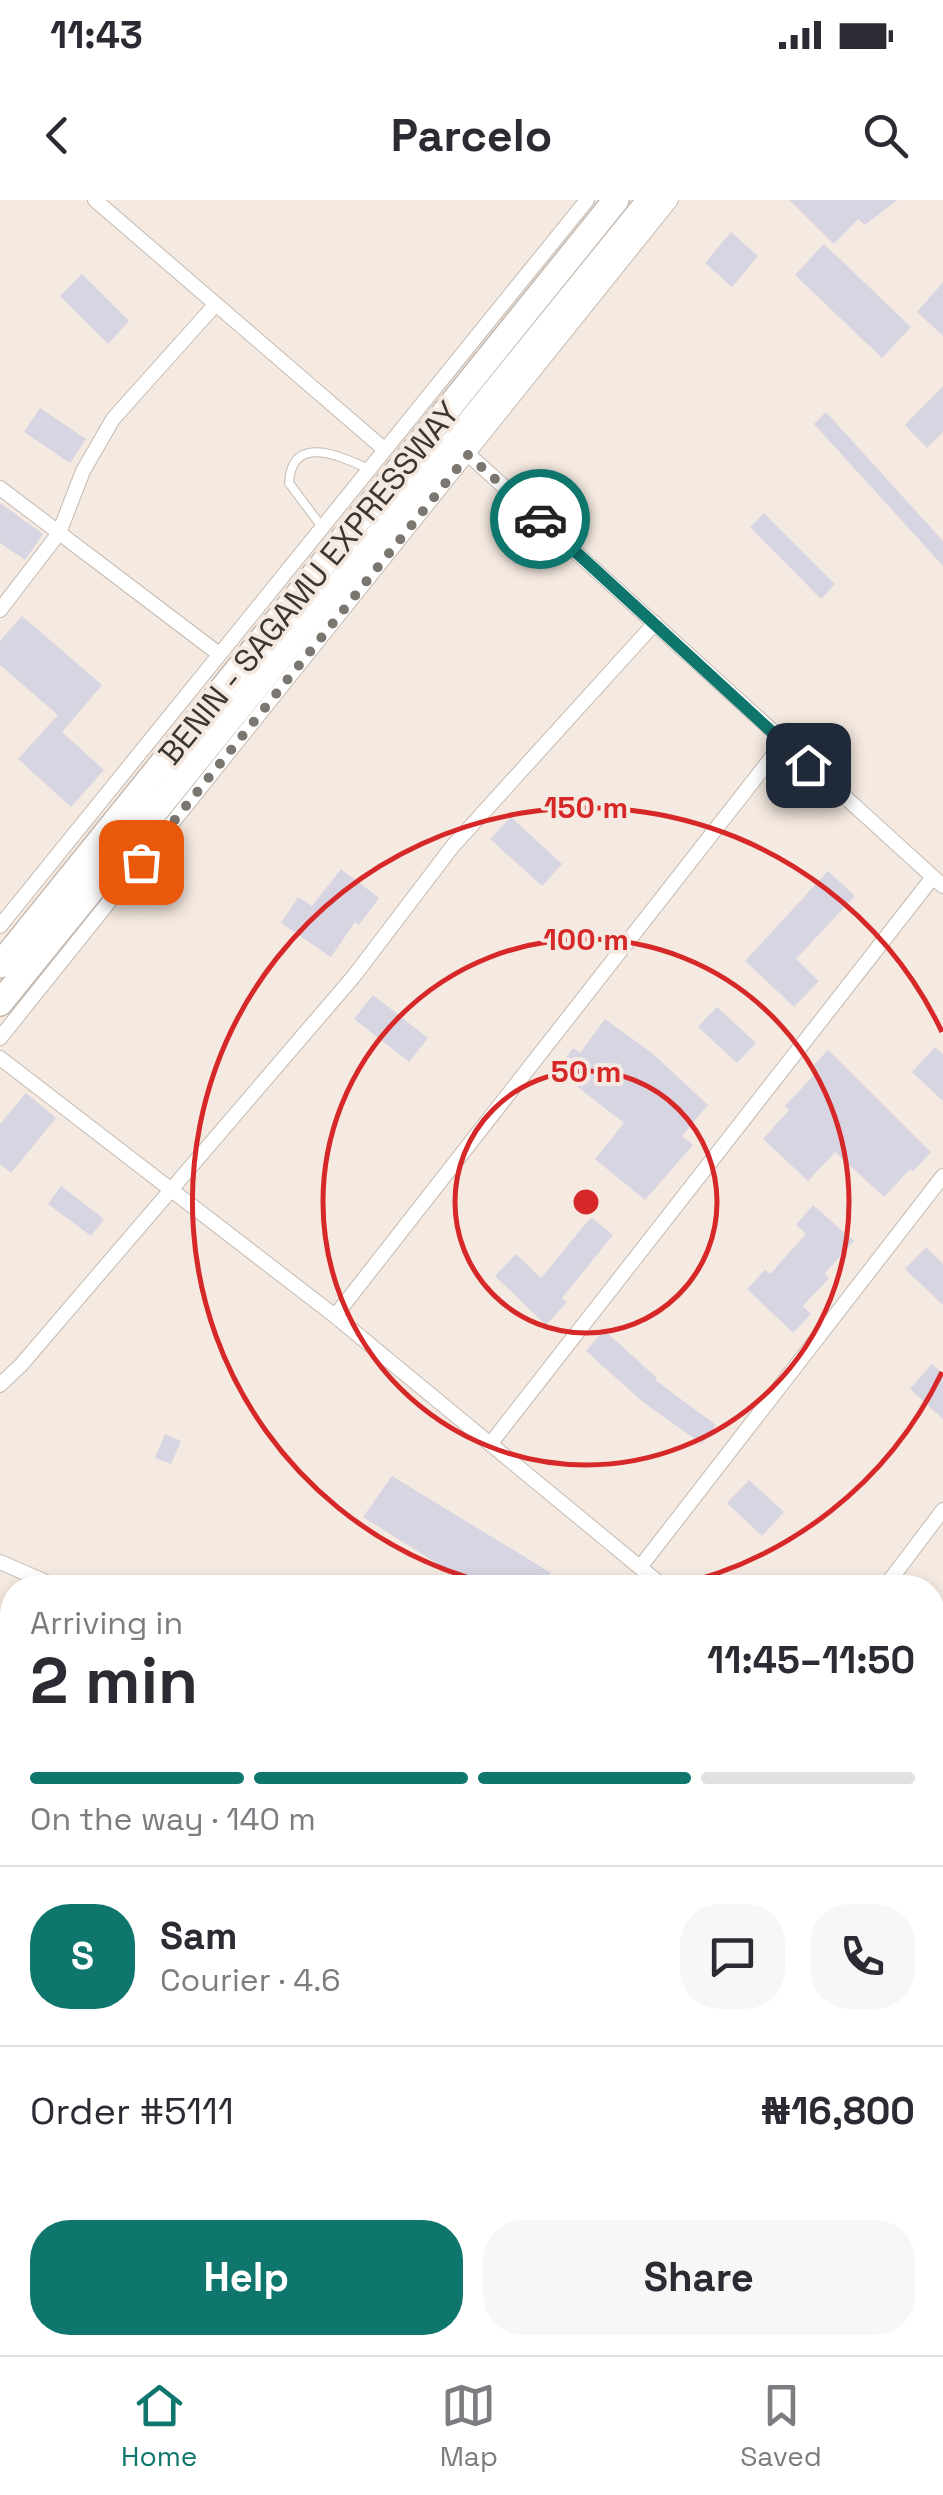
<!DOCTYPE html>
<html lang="en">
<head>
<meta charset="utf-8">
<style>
	:root { --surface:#fff; --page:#f7f7f7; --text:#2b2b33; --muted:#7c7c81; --line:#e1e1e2; --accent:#0f766e }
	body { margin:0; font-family:"Space Grotesk",sans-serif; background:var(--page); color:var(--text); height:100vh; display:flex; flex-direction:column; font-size:38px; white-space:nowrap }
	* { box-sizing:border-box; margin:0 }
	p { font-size:32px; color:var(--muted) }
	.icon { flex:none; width:55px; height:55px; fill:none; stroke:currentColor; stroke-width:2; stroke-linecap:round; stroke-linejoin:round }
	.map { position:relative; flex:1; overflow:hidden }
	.details { position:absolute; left:0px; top:1375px; width:945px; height:780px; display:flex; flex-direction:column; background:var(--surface); border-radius:40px 40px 0 0; box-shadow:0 5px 15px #0003 }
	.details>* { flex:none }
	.pin { position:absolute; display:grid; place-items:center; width:85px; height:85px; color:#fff; margin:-42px; border-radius:20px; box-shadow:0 5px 15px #0006 }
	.courier { position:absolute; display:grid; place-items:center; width:100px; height:100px; margin:-50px; border:8px solid #0f766e; border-radius:50%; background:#fff; color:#222; box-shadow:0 2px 12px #0007 }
	.summary em { font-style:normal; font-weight:600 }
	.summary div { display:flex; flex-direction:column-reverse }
	.summary { display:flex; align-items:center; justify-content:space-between; height:170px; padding:0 30px }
	h1 { font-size:65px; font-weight:600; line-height:75px }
	.bar { display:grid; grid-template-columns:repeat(4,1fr); gap:15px 10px; align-content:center; height:120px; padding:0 30px }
	.bar i { height:12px; border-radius:8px; background:var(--line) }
	.bar .selected { background:var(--accent) }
	.bar p { grid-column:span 4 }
	.line { display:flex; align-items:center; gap:25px; padding:0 30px; border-top:2px solid var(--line) }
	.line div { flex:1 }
	.round { display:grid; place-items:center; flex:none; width:105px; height:105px; border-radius:40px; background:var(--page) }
	.button { display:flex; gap:20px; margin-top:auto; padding:20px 30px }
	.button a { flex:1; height:115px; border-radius:40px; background:var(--accent); color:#fff; font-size:40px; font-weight:600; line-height:115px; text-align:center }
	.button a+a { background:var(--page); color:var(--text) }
	.status { display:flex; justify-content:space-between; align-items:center; height:70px; padding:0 50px; background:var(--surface); direction:ltr }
	.status svg { height:28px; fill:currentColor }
	header { display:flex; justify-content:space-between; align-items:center; height:130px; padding:0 30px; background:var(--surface); font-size:45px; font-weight:600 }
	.menu { display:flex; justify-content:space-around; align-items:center; height:140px; border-top:2px solid var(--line); background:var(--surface); font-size:28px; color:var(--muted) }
	.menu a { display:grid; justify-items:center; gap:5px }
	.menu .selected { color:var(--accent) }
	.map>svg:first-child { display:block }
	.building { fill:#d8d5e2 }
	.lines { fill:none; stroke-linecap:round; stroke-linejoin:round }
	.lane-casing { stroke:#c4b9b0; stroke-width:10 }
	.street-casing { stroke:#c4b9b0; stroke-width:16 }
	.highway-casing { stroke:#c4b9b0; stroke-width:28 }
	.lane { stroke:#fff; stroke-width:8 }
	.street { stroke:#fff; stroke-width:14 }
	.highway { stroke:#fff; stroke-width:25 }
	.done { stroke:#7c7670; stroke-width:10; stroke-dasharray:0 18 }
	.route { stroke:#0f766e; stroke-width:12 }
	.ring { fill:none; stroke:#d62828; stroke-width:5 }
	.labels { text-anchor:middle; stroke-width:8; stroke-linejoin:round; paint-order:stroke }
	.street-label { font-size:32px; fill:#3b3733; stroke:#f5eae1 }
	.centre { fill:#d62828; stroke:#f5eae1; stroke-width:5 }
	.ring-label { font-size:30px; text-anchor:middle; font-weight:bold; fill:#d62828; stroke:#f5eae1; stroke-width:8; stroke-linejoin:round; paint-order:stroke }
</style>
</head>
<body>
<div class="status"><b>11:43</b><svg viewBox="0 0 49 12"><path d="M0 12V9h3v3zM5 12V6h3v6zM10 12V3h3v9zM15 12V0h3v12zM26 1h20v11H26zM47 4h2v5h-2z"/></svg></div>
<header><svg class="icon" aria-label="back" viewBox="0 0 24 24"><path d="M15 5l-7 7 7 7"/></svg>Parcelo<svg class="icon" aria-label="search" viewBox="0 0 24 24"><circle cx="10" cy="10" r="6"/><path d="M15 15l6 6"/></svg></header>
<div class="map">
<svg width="943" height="2155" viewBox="0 0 943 2155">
	<rect width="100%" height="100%" fill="#f5eae1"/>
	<!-- building -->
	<g class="building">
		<path d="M789,0H897L865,25L858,19L834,44Z"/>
		<path d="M731,32L758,56L732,87L705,63Z"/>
		<path d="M824,44L911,127L882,158L795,75Z"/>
		<path d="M82,74L129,121L108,144L60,96Z"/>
		<path d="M943,82V136L917,112Z"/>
		<path d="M943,186V232L927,248L905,225Z"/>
		<path d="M40,208L86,239L70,263L24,232Z"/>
		<path d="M826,212L943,341V366L814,224Z"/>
		<path d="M0,303L43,334L25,360L0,343Z"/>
		<path d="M764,313L835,384L821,399L750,327Z"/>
		<path d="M22,416L102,485L62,532L104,570L71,607L18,559L58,515L0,465V441Z"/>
		<path d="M511,617L562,664L542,686L490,639Z"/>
		<path d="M341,669L379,698L359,725L355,722L331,757L281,723L298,697L312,706Z"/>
		<path d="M828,671L855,696L796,759L819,781L794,807L745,761Z"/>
		<path d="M373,795L428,838L409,862L354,819Z"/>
		<path d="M717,807L756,843L737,863L698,827Z"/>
		<path d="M605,819L652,853L708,905L682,936L693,945L645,1000L595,959L624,923L556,870L573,848L580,853Z"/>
		<path d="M935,847L943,854V901L912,872Z"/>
		<path d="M828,850L931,952L913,971L910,969L884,997L835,952L808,981L763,939L789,910L785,906L816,873L811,868Z"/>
		<path d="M26,893L56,918L11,973L0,964V924Z"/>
		<path d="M61,986L104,1019L91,1036L48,1004Z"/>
		<path d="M813,1005L854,1041L825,1073L829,1078L803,1106L811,1114L793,1133L747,1089L765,1070L770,1074L806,1034L796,1025Z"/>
		<path d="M591,1017L613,1035L562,1098L567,1102L546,1125L495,1076L516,1054L541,1078Z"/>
		<path d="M926,1047L943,1064V1105L905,1069Z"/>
		<path d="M604,1130L657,1178L655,1180L716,1225L702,1244L643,1202L586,1151Z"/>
		<path d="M932,1164L943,1174V1219L910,1189Z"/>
		<path d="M165,1234L181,1241L171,1264L155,1258Z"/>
		<path d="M392,1276L551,1373L542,1388H476L363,1317Z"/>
		<path d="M749,1280L784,1312L762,1336L727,1303Z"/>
	</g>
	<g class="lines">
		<!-- lane casing -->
		<g class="lane-casing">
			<path id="lane" d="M322,327L289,283C292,232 342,257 369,269"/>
		</g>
		<!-- street casing -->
		<g class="street-casing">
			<g id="street">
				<path d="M95,0L384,249"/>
				<path d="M469,255L943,686"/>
				<path d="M0,288L219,454"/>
				<path d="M0,410L59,333L83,271L113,219L215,105"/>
				<path d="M0,726L587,0"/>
				<path d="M0,838L671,0"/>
				<path d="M0,858L335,1116L665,1388"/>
				<path d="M335,1116L783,543"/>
				<path d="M0,1185L21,1165L354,776L452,647L655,423"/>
				<path d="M491,1243L933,677"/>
				<path d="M0,1362L60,1388"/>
				<path d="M641,1366L943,976"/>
				<path d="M884,1388L943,1310"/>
				<path d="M932,1615L943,1622"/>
				<path d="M0,1744L12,1751"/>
				<path d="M0,1778L12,1759"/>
				<path d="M932,2018L943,1991"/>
				<path d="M0,2084L12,2080"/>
				<path d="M39,2142L41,2155"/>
				<path d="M710,2142L737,2155"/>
				<path d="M203,2155L210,2142"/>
				<path d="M691,2155L698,2142"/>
				<path d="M876,2155L881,2142"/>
			</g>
		</g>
		<!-- highway casing -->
		<g class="highway-casing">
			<g id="highway">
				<path d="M0,765L616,0"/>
				<path d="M0,803L650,0"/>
			</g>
		</g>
		<!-- lane -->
		<use href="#lane" class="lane"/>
		<!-- street -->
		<use href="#street" class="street"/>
		<!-- highway -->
		<use href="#highway" class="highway"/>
	</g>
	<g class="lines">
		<!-- done -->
		<path class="done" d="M141,662L468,255L540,319"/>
		<!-- route -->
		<path class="route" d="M540,319L808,565"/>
	</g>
	<!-- distance rings -->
	<g class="ring">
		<circle cx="586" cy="1002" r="131"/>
		<circle cx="586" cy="1002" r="263"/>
		<path d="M942 1172A394 394 0 0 1 668 1387M504 1387A394 394 0 1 1 942 832"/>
	</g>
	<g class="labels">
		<!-- street labels -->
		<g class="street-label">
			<text transform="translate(309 383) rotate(-51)" y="11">BENIN - SAGAMU EXPRESSWAY</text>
		</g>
	</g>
	<circle cx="586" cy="1002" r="15" class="centre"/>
	<g class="ring-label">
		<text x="586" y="618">150 m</text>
		<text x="586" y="750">100 m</text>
		<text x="586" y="882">50 m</text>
	</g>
</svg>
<div class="pin" style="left:141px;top:662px;background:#ea580c"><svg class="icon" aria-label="bag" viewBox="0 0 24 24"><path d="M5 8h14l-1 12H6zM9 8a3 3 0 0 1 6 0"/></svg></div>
<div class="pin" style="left:808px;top:565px;background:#1f2937"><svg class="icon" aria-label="home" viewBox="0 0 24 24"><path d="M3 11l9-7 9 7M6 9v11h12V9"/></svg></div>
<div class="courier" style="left:540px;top:319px"><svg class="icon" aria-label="car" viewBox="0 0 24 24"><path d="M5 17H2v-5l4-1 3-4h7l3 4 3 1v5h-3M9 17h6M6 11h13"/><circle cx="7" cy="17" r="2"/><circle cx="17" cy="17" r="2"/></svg></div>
<section class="details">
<div class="summary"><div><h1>2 min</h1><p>Arriving in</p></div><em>11:45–11:50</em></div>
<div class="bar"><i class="selected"></i><i class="selected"></i><i class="selected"></i><i></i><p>On the way · 140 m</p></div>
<div class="line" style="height:180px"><b class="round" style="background:var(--accent);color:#fff">S</b><div><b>Sam</b><p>Courier · 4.6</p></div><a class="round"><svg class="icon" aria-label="chat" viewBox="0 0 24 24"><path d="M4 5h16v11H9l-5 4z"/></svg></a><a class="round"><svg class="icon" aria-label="phone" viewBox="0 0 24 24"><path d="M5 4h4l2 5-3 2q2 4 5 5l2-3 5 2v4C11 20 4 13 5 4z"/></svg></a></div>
<div class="line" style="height:130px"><div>Order #5111</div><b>₦16,800</b></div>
<div class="button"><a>Help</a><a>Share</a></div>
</section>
</div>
<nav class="menu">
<a class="selected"><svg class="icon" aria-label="home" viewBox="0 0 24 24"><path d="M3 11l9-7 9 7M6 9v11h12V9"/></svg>Home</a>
<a><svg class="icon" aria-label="map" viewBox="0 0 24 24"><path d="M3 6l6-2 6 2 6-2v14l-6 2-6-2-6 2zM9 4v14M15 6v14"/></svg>Map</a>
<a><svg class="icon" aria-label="saved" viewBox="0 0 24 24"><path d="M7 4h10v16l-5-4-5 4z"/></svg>Saved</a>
</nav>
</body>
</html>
